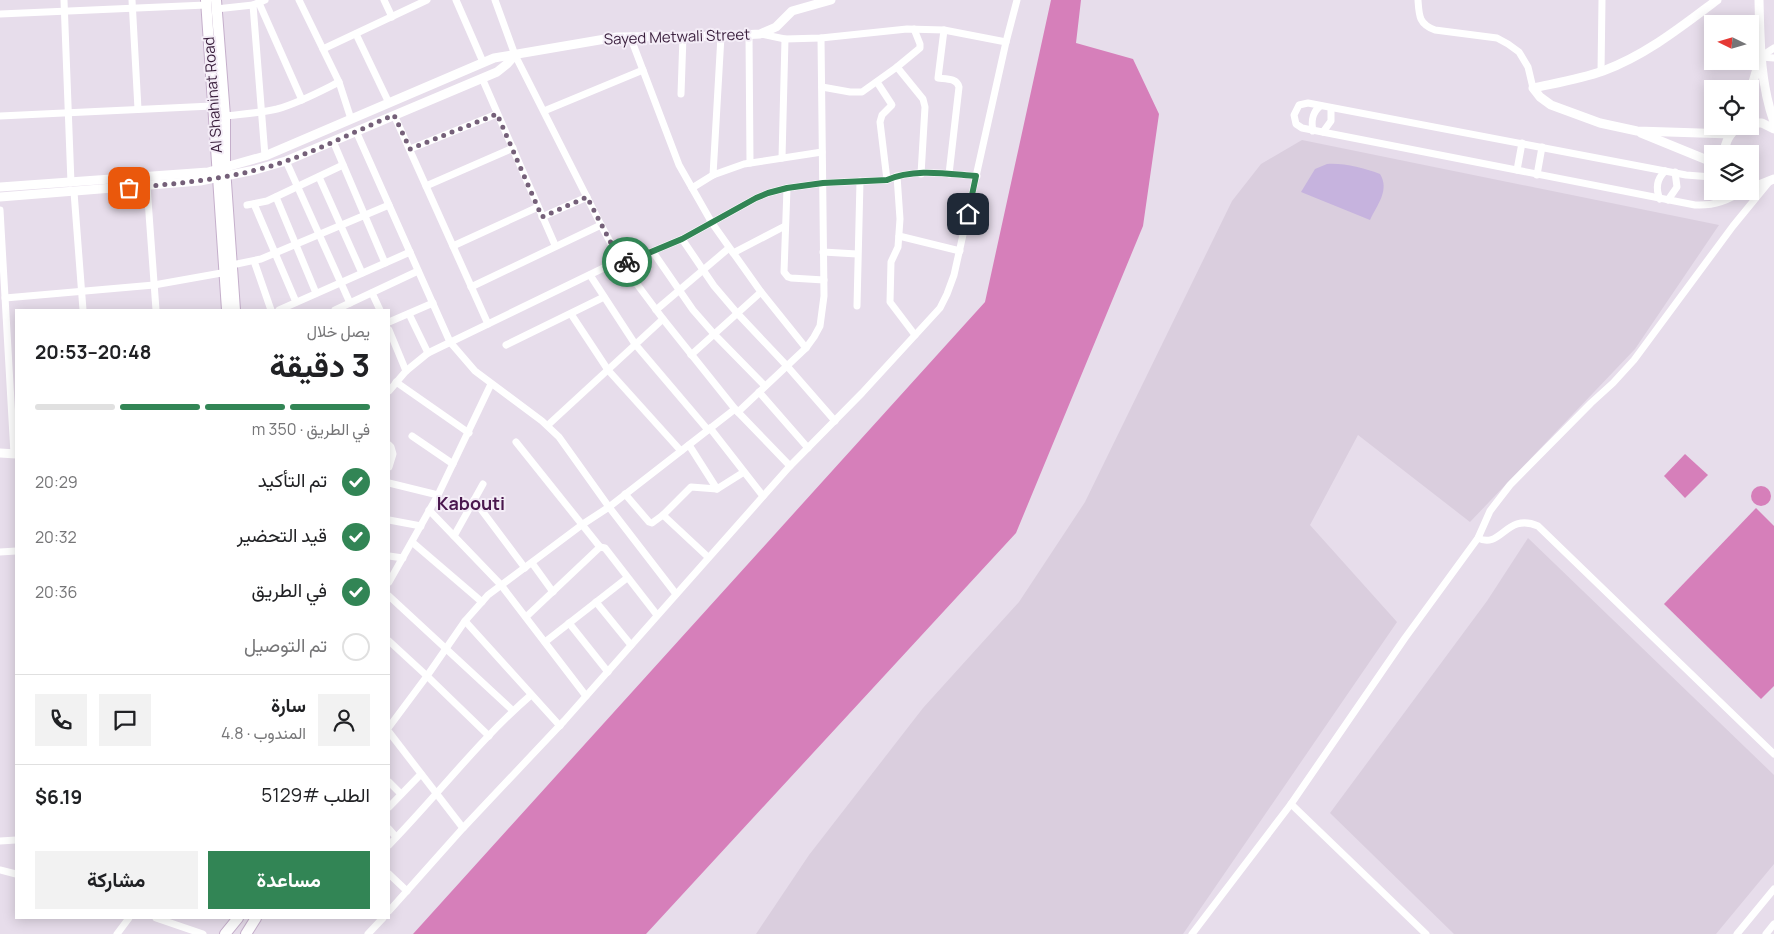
<!DOCTYPE html>
<html lang="ar">
<head>
<meta charset="utf-8">
<style>
	:root { --surface:#fff; --page:#f2f2f2; --text:#202124; --muted:#757577; --line:#e0e0e0; --accent:#328555 }
	body { margin:0; font-family:Manrope,Vazirmatn,sans-serif; background:var(--page); color:var(--text); direction:rtl; height:100vh; display:flex; flex-direction:column; font-size:19px; white-space:nowrap }
	* { box-sizing:border-box; margin:0 }
	p { font-size:16px; color:var(--muted) }
	.icon { flex:none; width:28px; height:28px; fill:none; stroke:currentColor; stroke-width:2; stroke-linecap:round; stroke-linejoin:round }
	.map { position:relative; flex:1; overflow:hidden; direction:ltr }
	.drawer { position:absolute; left:15px; top:309px; width:375px; height:610px; display:flex; flex-direction:column; background:var(--surface); border-radius:0px; box-shadow:0 2px 12px #0003; direction:rtl }
	.drawer>* { flex:none }
	.needle { width:32px; rotate:275deg }
	.buttons { position:absolute; left:1704px; top:15px; display:grid; gap:10px }
	.buttons a { display:grid; place-items:center; width:55px; height:55px; border-radius:0px; background:var(--surface); box-shadow:0 2px 12px #0003; font-size:25px }
	.pin { position:absolute; display:grid; place-items:center; width:42px; height:42px; color:#fff; margin:-21px; border-radius:10px; box-shadow:0 2px 8px #0006 }
	.courier { position:absolute; display:grid; place-items:center; width:50px; height:50px; margin:-25px; border:4px solid #328555; border-radius:50%; background:#fff; color:#222; box-shadow:0 1px 6px #0007 }
	.overview em { font-style:normal; font-weight:700 }
	.overview div { display:flex; flex-direction:column-reverse }
	.overview { display:flex; align-items:center; justify-content:space-between; height:85px; padding:0 20px }
	h1 { font-size:32px; font-weight:700; line-height:38px }
	.bar { display:grid; grid-template-columns:repeat(4,1fr); gap:8px 5px; align-content:center; height:60px; padding:0 20px }
	.bar i { height:6px; border-radius:4px; background:var(--line) }
	.bar .selected { background:var(--accent) }
	.bar p { grid-column:span 4 }
	.line { display:flex; align-items:center; gap:12px; padding:0 20px; border-top:1px solid var(--line) }
	.line div { flex:1 }
	.round { display:grid; place-items:center; flex:none; width:52px; height:52px; border-radius:0px; background:var(--page) }
	ol { padding:0 20px; list-style:none }
	li { display:flex; align-items:center; gap:15px; height:55px }
	li p { margin-inline-start:auto }
	li .icon { padding:5px; border-radius:50%; background:var(--accent); color:#fff; stroke-width:4 }
	li:last-child { color:var(--muted) }
	li i { width:28px; height:28px; border:2px solid var(--line); border-radius:50% }
	.cta { display:flex; gap:10px; margin-top:auto; padding:10px 20px }
	.cta a { flex:1; height:58px; border-radius:0px; background:var(--accent); color:#fff; font-size:20px; font-weight:700; line-height:58px; text-align:center }
	.cta a+a { background:var(--page); color:var(--text) }
	.map>svg:first-child { display:block }
	.built { fill:#dacede }
	.green { fill:#c6b3de }
	.water { fill:#d67fba }
	.lines { fill:none; stroke-linecap:round; stroke-linejoin:round }
	.secondary-casing { stroke:#c5afcb; stroke-width:12 }
	.minor { stroke:#fff; stroke-width:7 }
	.tertiary { stroke:#fff; stroke-width:9 }
	.secondary { stroke:#fff; stroke-width:10 }
	.done { stroke:#756079; stroke-width:5; stroke-dasharray:0 9 }
	.route { stroke:#328555; stroke-width:6 }
	.labels { text-anchor:middle; stroke-width:4; stroke-linejoin:round; paint-order:stroke }
	.street-label { font-size:15px; fill:#381d3b; stroke:#f4edf7 }
	.quarter-label { font-size:18px; font-weight:bold; fill:#4a184e; stroke:#f4edf7 }
</style>
</head>
<body>
<div class="map">
<svg width="1774" height="934" viewBox="0 0 1774 934">
	<rect width="100%" height="100%" fill="#e7ddeb"/>
	<!-- built -->
	<g class="built">
		<path d="M1302,140L1719,225L1635,349L1470,522L1358,435L1310,525L1397,622L1183,934H756L809,855L923,708L1019,602L1085,502L1232,201L1261,164Z"/>
		<path d="M1528,538L1774,775V864L1716,934H1454L1330,813L1487,601Z"/>
	</g>
	<!-- green -->
	<path class="green" d="M1327,164C1345,163 1363,168 1380,174C1390,190 1377,205 1370,220L1301,192L1315,169Z"/>
	<!-- water -->
	<g class="water">
		<path d="M1051,0H1081L1076,43L1133,59L1159,114L1143,226L1016,533L646,934H413L985,302Z"/>
		<path d="M1685,454L1708,475L1685,498L1664,476Z"/>
		<circle cx="1761" cy="496" r="10"/>
		<path d="M1756,508L1774,526V686L1761,699L1664,604Z"/>
	</g>
	<g class="lines">
		<!-- secondary casing -->
		<g class="secondary-casing">
			<g id="secondary">
				<path d="M206,0L227,310"/>
				<path d="M216,0L225,116V168L235,310"/>
				<path d="M225,934L238,918"/>
				<path d="M246,934L256,918"/>
			</g>
		</g>
		<!-- minor -->
		<g class="minor">
			<path d="M64,0L71,183"/>
			<path d="M132,0L138,109"/>
			<path d="M299,0L339,82L351,119"/>
			<path d="M384,0L392,17"/>
			<path d="M456,0L483,62"/>
			<path d="M495,0L515,55L601,225L622,264L663,319L735,409L790,466"/>
			<path d="M1418,0C1419,16 1419,24 1435,30L1497,38L1508,44L1519,52L1528,67L1533,88"/>
			<path d="M259,3L302,100"/>
			<path d="M253,5L265,156"/>
			<path d="M216,9L253,5L265,0"/>
			<path d="M0,14L206,5"/>
			<path d="M944,30L938,78C946,79 957,78 959,87L949,174"/>
			<path d="M356,34L389,103"/>
			<path d="M761,34L785,39L821,38L907,29L944,30L1006,42"/>
			<path d="M749,35L750,163"/>
			<path d="M630,36L679,165L712,223L761,292L806,348"/>
			<path d="M323,49L427,0"/>
			<path d="M1760,57L1774,48"/>
			<path d="M1761,57L1774,58"/>
			<path d="M897,67L923,99L925,107L921,174"/>
			<path d="M1601,72L1602,0"/>
			<path d="M482,78L555,245"/>
			<path d="M877,82L892,105L882,115L880,122L887,180"/>
			<path d="M822,87L850,92H862L897,67L920,48V44L914,29"/>
			<path d="M681,94L683,36"/>
			<path d="M544,111L643,70"/>
			<path d="M394,115L488,324"/>
			<path d="M0,116L212,106"/>
			<path d="M225,116C243,114 260,113 277,109C299,103 319,92 339,82"/>
			<path d="M356,131L450,342L475,371L542,421L559,437L609,507L676,594"/>
			<path d="M1313,131C1311,121 1312,113 1320,106"/>
			<path d="M1323,132L1331,121V108"/>
			<path d="M333,141L385,263"/>
			<path d="M410,149L497,114"/>
			<path d="M782,158L785,39"/>
			<path d="M286,161L350,303"/>
			<path d="M1517,170L1522,143"/>
			<path d="M713,175L721,36"/>
			<path d="M1537,175L1542,147"/>
			<path d="M897,176L900,219L898,247L891,262L890,302L915,335"/>
			<path d="M319,177L362,273"/>
			<path d="M1712,177L1686,175L1308,103L1299,105L1294,115L1296,124L1302,128L1695,205C1713,206 1727,202 1742,191"/>
			<path d="M147,186L156,310"/>
			<path d="M426,186L513,148"/>
			<path d="M692,188L713,175L744,164L822,152"/>
			<path d="M787,188L784,272L788,277L791,278L824,280"/>
			<path d="M74,192L83,310"/>
			<path d="M276,197L316,293"/>
			<path d="M1660,199C1655,188 1657,179 1665,171"/>
			<path d="M1668,200L1677,187L1675,172"/>
			<path d="M254,204L296,302"/>
			<path d="M247,205L267,201L343,165"/>
			<path d="M0,210L14,454"/>
			<path d="M542,217L587,197"/>
			<path d="M899,236L960,251"/>
			<path d="M682,239L714,286L737,313L787,366L835,421"/>
			<path d="M453,246L538,207"/>
			<path d="M653,252L693,310L714,334L765,386"/>
			<path d="M823,252L857,254"/>
			<path d="M733,253L785,226"/>
			<path d="M254,261L271,310"/>
			<path d="M622,264L682,239L756,198L768,193L787,188L823,183L887,180C914,168 948,174 977,176"/>
			<path d="M232,265L261,259L389,205"/>
			<path d="M590,275L635,344L708,430"/>
			<path d="M471,287L601,225"/>
			<path d="M372,293L380,310"/>
			<path d="M5,298L154,285L227,272"/>
			<path d="M857,306L860,181"/>
			<path d="M279,310L410,252"/>
			<path d="M335,310L418,271"/>
			<path d="M656,310L729,248"/>
			<path d="M409,314L428,353"/>
			<path d="M571,314L608,370L681,451"/>
			<path d="M389,322L433,303"/>
			<path d="M389,330L406,371"/>
			<path d="M506,345L604,297"/>
			<path d="M691,355L761,292"/>
			<path d="M396,382L469,433"/>
			<path d="M389,391L406,371L428,353L620,260"/>
			<path d="M759,392L808,448"/>
			<path d="M738,412L806,348L814,337L820,326L824,296L821,38"/>
			<path d="M548,425L663,319"/>
			<path d="M710,428L763,496"/>
			<path d="M412,436L453,464"/>
			<path d="M516,442L600,547L605,548L657,615"/>
			<path d="M389,445L391,447L393,454L389,467"/>
			<path d="M689,445L717,489"/>
			<path d="M389,483L438,495"/>
			<path d="M625,494L649,522L652,523L663,515L691,487L717,489L744,472"/>
			<path d="M474,500L525,568"/>
			<path d="M429,510L501,585L586,696"/>
			<path d="M663,515L708,557"/>
			<path d="M389,520L421,526"/>
			<path d="M454,536L483,484"/>
			<path d="M1478,538C1501,550 1506,512 1538,526L1774,754"/>
			<path d="M412,542L482,602"/>
			<path d="M0,552L16,551"/>
			<path d="M389,556L403,558"/>
			<path d="M532,563L553,592"/>
			<path d="M389,582L438,495L491,384"/>
			<path d="M389,596L510,708"/>
			<path d="M596,602L631,645"/>
			<path d="M526,617L600,547"/>
			<path d="M465,621L560,726"/>
			<path d="M569,623L608,672"/>
			<path d="M389,641L427,676L489,736"/>
			<path d="M545,642L627,578"/>
			<path d="M389,727L427,676L465,621L488,595L583,524L609,507L735,409"/>
			<path d="M389,732L463,828"/>
			<path d="M389,782L401,794"/>
			<path d="M1291,804L1426,934"/>
			<path d="M389,807L421,774"/>
			<path d="M389,829L396,837"/>
			<path d="M0,841L16,840"/>
			<path d="M389,845C437,796 479,740 531,695"/>
			<path d="M0,870L16,874"/>
			<path d="M389,874L407,891"/>
			<path d="M389,911L463,828L564,721L790,466L862,393L940,308L947,294L954,275L1006,42L1017,0"/>
			<path d="M156,918L203,934"/>
			<path d="M117,934L129,918"/>
			<path d="M368,934L383,918"/>
			<path d="M1192,934L1291,804L1405,638L1478,538L1490,511L1510,485L1591,403L1613,383L1634,360L1733,226L1769,182"/>
			<path d="M1737,934L1774,889"/>
			<path d="M1766,934L1774,924"/>
		</g>
		<!-- tertiary -->
		<g class="tertiary">
			<path d="M1717,0C1681,27 1646,55 1603,71C1581,79 1556,83 1533,88L1540,97L1551,105L1600,123L1637,131L1731,134"/>
			<path d="M1759,0C1760,41 1760,83 1774,122"/>
			<path d="M1750,92L1759,62"/>
			<path d="M1750,123H1762L1774,129"/>
			<path d="M1641,133L1712,162"/>
			<path d="M1724,154C1725,142 1730,132 1740,126"/>
			<path d="M1750,185H1759L1774,179"/>
			<path d="M0,187L208,172L265,156L494,58L617,37L721,36L760,34L776,27L792,11L831,0"/>
			<path d="M0,197L200,181L255,170L286,161L497,72L507,64L515,55"/>
			<path d="M0,453L16,454"/>
		</g>
		<!-- secondary -->
		<use href="#secondary" class="secondary"/>
	</g>
	<g class="lines">
		<!-- done -->
		<path class="done" d="M129,188C182,183 235,179 286,161C323,148 358,130 394,115L410,149L497,114L542,217L587,197L622,264L627,262"/>
		<!-- route -->
		<path class="route" d="M627,262L682,239L756,198L768,193L787,188L823,183L887,180C914,168 948,174 976,176L968,214"/>
	</g>
	<g class="labels">
		<!-- street labels -->
		<g class="street-label">
			<text transform="translate(677 37) rotate(-2)" y="5">Sayed Metwali Street</text>
			<text transform="translate(213 95) rotate(-94)" y="5">Al Shahinat Road</text>
		</g>
		<!-- quarter labels -->
		<g class="quarter-label">
			<text x="471" y="510">Kabouti</text>
		</g>
	</g>
</svg>
<div class="buttons">
<a><svg class="needle" viewBox="-14 -14 28 28"><path d="M0-13l5 13h-10z" fill="#e53935"/><path d="M0 13l5-13h-10z" fill="#757577"/></svg></a>
<a><svg class="icon" aria-label="locate" viewBox="0 0 24 24"><circle cx="12" cy="12" r="6"/><path d="M12 2v4M12 18v4M2 12h4M18 12h4"/></svg></a>
<a><svg class="icon" aria-label="layers" viewBox="0 0 24 24"><path d="M12 4l9 5-9 5-9-5zM3 14l9 5 9-5"/></svg></a>
</div>
<div class="pin" style="left:129px;top:188px;background:#ea580c"><svg class="icon" aria-label="bag" viewBox="0 0 24 24"><path d="M5 8h14l-1 12H6zM9 8a3 3 0 0 1 6 0"/></svg></div>
<div class="pin" style="left:968px;top:214px;background:#1f2937"><svg class="icon" aria-label="home" viewBox="0 0 24 24"><path d="M3 11l9-7 9 7M6 9v11h12V9"/></svg></div>
<div class="courier" style="left:627px;top:262px"><svg class="icon" aria-label="bike" viewBox="0 0 24 24"><circle cx="6" cy="16" r="4"/><circle cx="18" cy="16" r="4"/><path d="M6 16l4-8h5l3 8M10 8l3 8H6M13 5h3"/></svg></div>
<section class="drawer">
<div class="overview"><div><h1>3 دقيقة</h1><p>يصل خلال</p></div><em>20:48–20:53</em></div>
<div class="bar"><i class="selected"></i><i class="selected"></i><i class="selected"></i><i></i><p>في الطريق · 350 m</p></div>
<ol>
<li><svg class="icon" aria-label="check" viewBox="0 0 24 24"><path d="M5 12l5 5 9-10"/></svg>تم التأكيد<p>20:29</p></li>
<li><svg class="icon" aria-label="check" viewBox="0 0 24 24"><path d="M5 12l5 5 9-10"/></svg>قيد التحضير<p>20:32</p></li>
<li><svg class="icon" aria-label="check" viewBox="0 0 24 24"><path d="M5 12l5 5 9-10"/></svg>في الطريق<p>20:36</p></li>
<li><i></i>تم التوصيل</li>
</ol>
<div class="line" style="height:90px"><a class="round"><svg class="icon" aria-label="person" viewBox="0 0 24 24"><circle cx="12" cy="8" r="4"/><path d="M4 21q1-7 8-7t8 7"/></svg></a><div><b>سارة</b><p>المندوب · 4.8</p></div><a class="round"><svg class="icon" aria-label="chat" viewBox="0 0 24 24"><path d="M4 5h16v11H9l-5 4z"/></svg></a><a class="round"><svg class="icon" aria-label="phone" viewBox="0 0 24 24"><path d="M5 4h4l2 5-3 2q2 4 5 5l2-3 5 2v4C11 20 4 13 5 4z"/></svg></a></div>
<div class="line" style="height:65px"><div>الطلب #5129</div><b>$6.19</b></div>
<div class="cta"><a>مساعدة</a><a>مشاركة</a></div>
</section>
</div>
</body>
</html>
